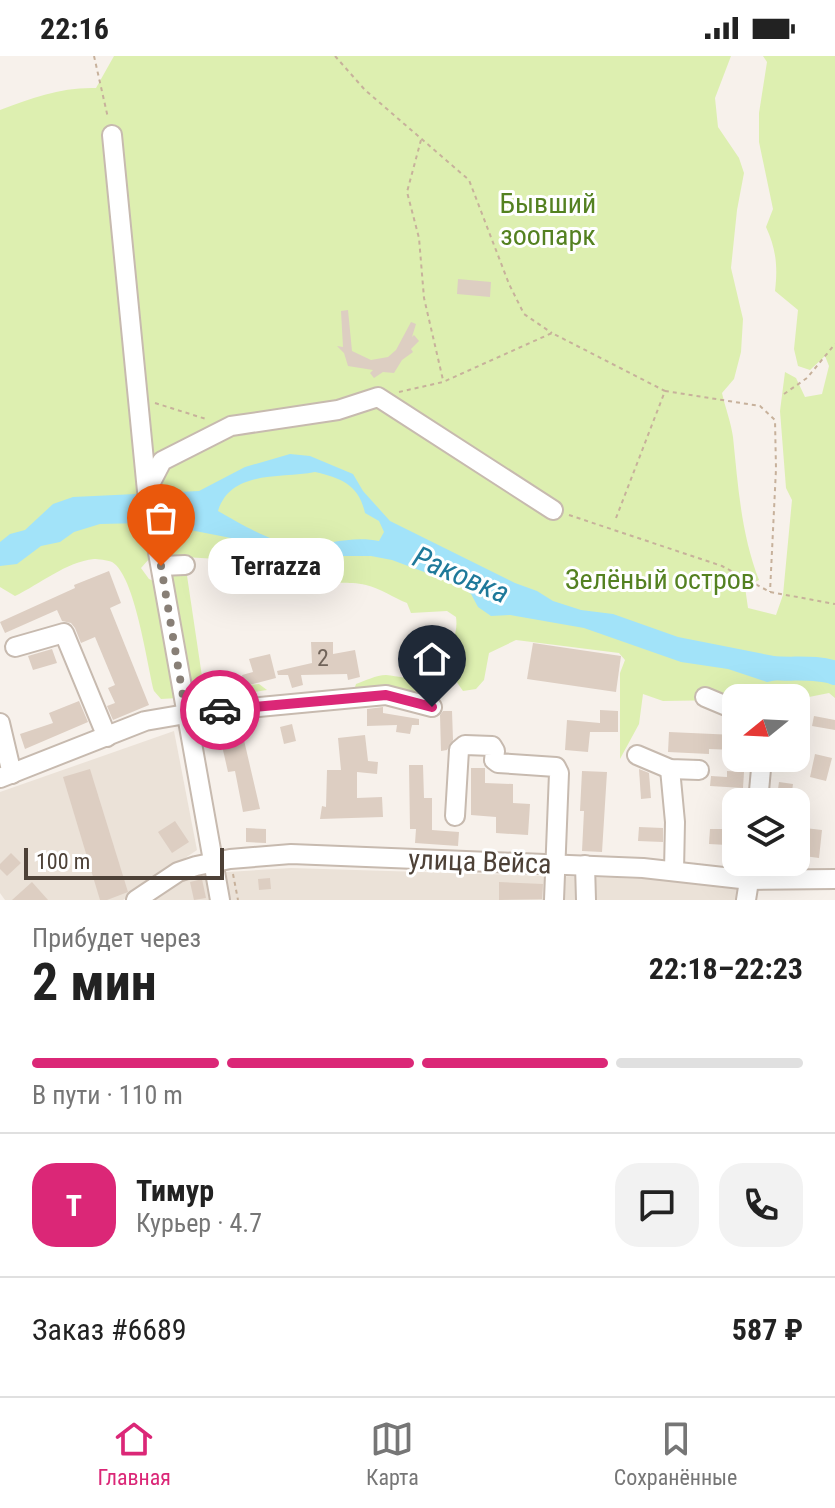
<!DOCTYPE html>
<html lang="ru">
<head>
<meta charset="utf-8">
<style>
	:root { --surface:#fff; --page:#f2f2f2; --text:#222; --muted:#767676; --line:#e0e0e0; --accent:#db2777 }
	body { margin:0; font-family:"Roboto Condensed",sans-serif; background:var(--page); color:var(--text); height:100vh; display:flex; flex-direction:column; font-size:30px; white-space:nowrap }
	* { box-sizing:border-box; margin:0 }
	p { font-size:26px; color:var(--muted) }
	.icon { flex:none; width:44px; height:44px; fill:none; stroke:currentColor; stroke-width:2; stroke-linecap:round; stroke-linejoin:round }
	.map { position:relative; height:844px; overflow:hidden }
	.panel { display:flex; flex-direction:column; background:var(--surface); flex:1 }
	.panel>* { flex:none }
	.needle { width:52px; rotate:252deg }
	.fabs { position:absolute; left:722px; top:628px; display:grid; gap:16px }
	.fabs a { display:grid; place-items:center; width:88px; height:88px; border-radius:16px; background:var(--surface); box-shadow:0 8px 32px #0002; font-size:40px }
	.scale { position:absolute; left:24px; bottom:20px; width:200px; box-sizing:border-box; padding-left:8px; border:4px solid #4d4137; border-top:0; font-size:22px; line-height:28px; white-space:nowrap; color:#4d4137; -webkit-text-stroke:6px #fff; paint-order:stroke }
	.pin { position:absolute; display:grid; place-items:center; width:68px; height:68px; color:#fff; margin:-82px -34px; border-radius:50% 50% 50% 0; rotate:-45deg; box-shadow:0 0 8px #0007 }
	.pin .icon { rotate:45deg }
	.courier { position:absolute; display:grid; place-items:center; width:80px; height:80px; margin:-40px; border:6px solid #db2777; border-radius:50%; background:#fff; color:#222; box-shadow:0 2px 10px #0007 }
	.bubble { position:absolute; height:56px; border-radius:24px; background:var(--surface); box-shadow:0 8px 32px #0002; font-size:26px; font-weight:700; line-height:56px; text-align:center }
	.summary em { font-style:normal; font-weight:700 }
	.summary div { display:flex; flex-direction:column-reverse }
	.summary { display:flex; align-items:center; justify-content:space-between; height:136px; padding:0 32px }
	h1 { font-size:52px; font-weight:700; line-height:60px }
	.bar { display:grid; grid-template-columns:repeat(4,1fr); gap:12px 8px; align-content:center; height:96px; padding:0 32px }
	.bar i { height:10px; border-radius:6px; background:var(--line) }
	.bar .active { background:var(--accent) }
	.bar p { grid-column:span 4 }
	.line { display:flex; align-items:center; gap:20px; padding:0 32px; border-top:2px solid var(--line) }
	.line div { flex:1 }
	.round { display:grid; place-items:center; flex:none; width:84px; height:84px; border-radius:24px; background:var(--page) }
	.status { display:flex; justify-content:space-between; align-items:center; height:56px; padding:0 40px; background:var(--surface); direction:ltr }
	.status svg { height:22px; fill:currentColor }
	.tabs { display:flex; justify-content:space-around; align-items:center; height:112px; border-top:2px solid var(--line); background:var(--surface); font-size:22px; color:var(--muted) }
	.tabs a { display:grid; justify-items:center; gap:4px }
	.tabs .active { color:var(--accent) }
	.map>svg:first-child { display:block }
	.residential { fill:#ebe2d8 }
	.green { fill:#ddefb0 }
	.water { fill:#a2e3f9; fill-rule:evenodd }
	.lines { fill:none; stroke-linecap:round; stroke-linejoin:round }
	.river { stroke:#a2e3f9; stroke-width:24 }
	.building { fill:#ddcec2 }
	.minor-casing { stroke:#c7baaf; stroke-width:22 }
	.path { stroke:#c7b19b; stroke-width:2; stroke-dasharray:4 4; stroke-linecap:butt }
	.minor { stroke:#fff; stroke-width:18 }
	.done { stroke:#887f76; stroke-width:8; stroke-dasharray:0 14.4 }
	.route { stroke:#db2777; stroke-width:10 }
	.labels { text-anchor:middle; stroke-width:6; stroke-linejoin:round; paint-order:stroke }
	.number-label { font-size:24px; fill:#71645a }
	.park-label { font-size:28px; fill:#548121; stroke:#fff }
	.street-label { font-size:28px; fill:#4d4137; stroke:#fff }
	.water-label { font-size:30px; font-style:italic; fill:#1e799a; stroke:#fff }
</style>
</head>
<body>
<div class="status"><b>22:16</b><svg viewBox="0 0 49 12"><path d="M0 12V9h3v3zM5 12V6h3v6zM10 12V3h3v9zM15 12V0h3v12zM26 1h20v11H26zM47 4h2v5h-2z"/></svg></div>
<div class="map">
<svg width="835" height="844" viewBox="0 0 835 844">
	<rect width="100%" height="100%" fill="#f7f1eb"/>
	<!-- residential -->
	<g class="residential">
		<path d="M174,675L197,794L123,844H5L0,837V736Z"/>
		<path d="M291,812L748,826L745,844H143L179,819Z"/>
	</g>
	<!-- green -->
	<path class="green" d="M114,0H731L715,42L718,71L739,102L744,117L737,154L731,212L743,263L741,296L734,323L722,337C725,351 731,366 733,381C738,429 741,478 759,524L745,531L748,552L776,559L783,539L792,444L786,432L780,355L785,316L796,322L805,341L822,338L829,310L825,300L810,314L798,310L794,293L798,254L775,235C778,210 776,193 766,171L773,153L759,86V57L767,6L763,0H835V642L829,637L804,642L786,630L750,636L727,644L663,645L643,638L639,668L620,703V617L625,604L619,597L516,584L489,597L484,624L476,633L463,635L456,625H448L438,633L435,644L354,634L356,628C365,625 376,619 386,619C416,622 432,633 448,597C453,585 458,575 456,561L447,555L411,557L407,547C394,542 380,532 366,529C348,524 333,532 318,517L278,522L234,516L217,503L185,501L149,503L141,512L149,523L161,528L177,513H186L204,634L259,628L267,634L179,648L178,642L161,643L154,635C147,608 135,519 112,506C107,504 98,503 94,503C66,506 40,528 15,540L0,531V54C32,42 61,31 96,32Z"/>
	<!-- water -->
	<path class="water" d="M290,398L310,400L353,418L363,435L390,465L515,527L537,535L553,545L581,554L613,558L678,581L774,600L804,615L802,619L767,626L728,613L681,606L584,572L510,559L491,560L478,551L471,538L459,529L392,504L371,500H337L324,505L288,502L274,494L231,482L190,474L165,473L143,467L100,468L74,476L60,486L41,490L17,508L0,510V486L10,478L25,474L53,448L73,441L199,435L245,411ZM315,416C341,422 359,429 365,457L379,465L384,476L379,485C351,479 326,490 298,489C274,488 239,467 218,455C231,413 281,423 315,416Z"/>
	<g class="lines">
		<!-- river -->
		<path class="river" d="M772,612C792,614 817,610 835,617"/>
	</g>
	<!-- building -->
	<g class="building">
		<path d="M458,223L491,226L490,241L457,238Z"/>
		<path d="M348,254L352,295L371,304L388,301L396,294L411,266L416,268L412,281L414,279L419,285L411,293L413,296L402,304L394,317L383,316L374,322L370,317L373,314L348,310L344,297L337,290L343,291L341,255Z"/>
		<path d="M109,515L121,547L110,552L149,649L113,664L107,650L115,647L108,632L115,629L95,581L81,587L75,572L71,567L62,565L57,554L5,577L0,566L75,532L74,529Z"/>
		<path d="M311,586H333V598L355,594L360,621L348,624L347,618L301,619L303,629L292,632L288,619H278L277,615L312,607Z"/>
		<path d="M533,587L621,600L616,636L527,623Z"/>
		<path d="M52,593L57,607L33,614L28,600Z"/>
		<path d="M270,598L276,622L245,630L242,619L253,616L249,603Z"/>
		<path d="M79,645L88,666L25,693L20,678L53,667L49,657Z"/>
		<path d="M383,651V657L419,663V669H412L410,678L396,676L397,669L367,670V653Z"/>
		<path d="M600,654L618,655V676H590L588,696L565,694L567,664L600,667Z"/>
		<path d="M443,655H452L453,684L447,694L441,695L440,659Z"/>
		<path d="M814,660L835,664V674L812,670Z"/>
		<path d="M240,667L260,753L243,756L235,715L228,716L218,672Z"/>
		<path d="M292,668L296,685L284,688L280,671Z"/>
		<path d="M669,676L735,679V694L709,693V698L668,696Z"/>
		<path d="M365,679L368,705L378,706L377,718L357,716V742L382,741L383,761L320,763L322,750L326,751L327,714H341L338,682Z"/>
		<path d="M815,698L832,702L826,725L810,721Z"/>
		<path d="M409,709H423L424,742H432V774L459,776L458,790L415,787L416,773H410Z"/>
		<path d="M471,712H485V727L513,728V747L530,748L528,779L496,777V761L471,759Z"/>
		<path d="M90,713L128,836L107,844H100L63,721Z"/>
		<path d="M639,713L649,717L651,742L641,743Z"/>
		<path d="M582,715L607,716L602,796L582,795L584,755H580Z"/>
		<path d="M727,715L744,716L743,732L710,730L711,720L727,721Z"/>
		<path d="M779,726L793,728L791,743L777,740Z"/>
		<path d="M175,765L189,786L172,797L158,776Z"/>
		<path d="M639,771L663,772V786L638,785Z"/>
		<path d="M796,771L822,774L819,802L796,799Z"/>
		<path d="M246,772L266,773V787L246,786Z"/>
		<path d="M710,773H727V789L709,788Z"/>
		<path d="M11,797L21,807L7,820L0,813V808Z"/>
		<path d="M270,822L271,833L259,834L258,823Z"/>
		<path d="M202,823L206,842L194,844L190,826Z"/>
		<path d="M32,826L48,844H12Z"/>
		<path d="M499,826L543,828L542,843L499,844Z"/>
	</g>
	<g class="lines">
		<!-- minor casing -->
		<g class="minor-casing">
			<g id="minor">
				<path d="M112,79L147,435L220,844"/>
				<path d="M148,432L162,405L231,370L338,354L378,341L553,454"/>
				<path d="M161,510L185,509"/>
				<path d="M15,591L64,577L107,681"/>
				<path d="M705,641L736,654"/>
				<path d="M0,667L12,718"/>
				<path d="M637,699L670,713L699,714"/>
				<path d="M670,713L675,766L674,815"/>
				<path d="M0,722L145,665L186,658L386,639L432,651"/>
				<path d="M758,746L762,702"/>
				<path d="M455,760L459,694L465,689L492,690L495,695L494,704L498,707L556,711L559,717L554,844"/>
				<path d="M585,809L586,844"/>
				<path d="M136,844L178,816L196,810L230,803L291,798L643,812L750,824L835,823"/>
				<path d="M746,844L752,806"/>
			</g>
		</g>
		<!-- path -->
		<g class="path">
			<path d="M94,0L108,62"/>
			<path d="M335,0L365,34L469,124L509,228L524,258L552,277"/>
			<path d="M421,84L407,136L419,182L424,242L443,324"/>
			<path d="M399,336L443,326L552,277L665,335"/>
			<path d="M784,338L807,322L835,288"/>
			<path d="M155,347L206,363"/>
			<path d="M569,459L722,510L770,536L835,548"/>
			<path d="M616,462L665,335L760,350L775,364L776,413L770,536"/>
			<path d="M233,818L238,844"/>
		</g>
		<!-- minor -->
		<use href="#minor" class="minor"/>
	</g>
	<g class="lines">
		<!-- done -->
		<path class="done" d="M161,510L186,658L220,654"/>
		<!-- route -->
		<path class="route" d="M220,654L386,639L432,651"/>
	</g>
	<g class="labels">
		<!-- number labels -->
		<g class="number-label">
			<text x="323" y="610">2</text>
		</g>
		<!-- park labels -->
		<g class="park-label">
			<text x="548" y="157">Бывший<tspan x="548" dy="32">зоопарк</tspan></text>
			<text x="660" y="533">Зелёный остров</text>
		</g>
		<!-- street labels -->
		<g class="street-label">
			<text transform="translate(480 805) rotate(2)" y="10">улица Вейса</text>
		</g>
		<!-- water labels -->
		<g class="water-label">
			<text transform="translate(461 519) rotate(23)" y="10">Раковка</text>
		</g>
	</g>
</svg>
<div class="fabs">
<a><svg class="needle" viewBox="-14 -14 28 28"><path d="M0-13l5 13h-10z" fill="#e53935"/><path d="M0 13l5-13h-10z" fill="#767676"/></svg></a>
<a><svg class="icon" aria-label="layers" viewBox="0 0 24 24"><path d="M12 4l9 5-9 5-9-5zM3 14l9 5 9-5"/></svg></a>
</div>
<div class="scale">100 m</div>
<div class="pin" style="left:161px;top:510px;background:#ea580c"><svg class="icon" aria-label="bag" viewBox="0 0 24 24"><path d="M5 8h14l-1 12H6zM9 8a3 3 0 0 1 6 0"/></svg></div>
<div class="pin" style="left:432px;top:651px;background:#1f2937"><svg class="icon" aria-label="home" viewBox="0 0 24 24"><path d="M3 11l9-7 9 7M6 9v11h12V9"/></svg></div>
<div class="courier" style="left:220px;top:654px"><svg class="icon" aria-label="car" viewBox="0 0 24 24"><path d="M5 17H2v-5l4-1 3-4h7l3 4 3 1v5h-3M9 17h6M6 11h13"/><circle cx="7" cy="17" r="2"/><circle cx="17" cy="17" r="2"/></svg></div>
<div class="bubble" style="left:208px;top:482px;width:136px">Terrazza</div>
</div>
<section class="panel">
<div class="summary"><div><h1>2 мин</h1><p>Прибудет через</p></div><em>22:18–22:23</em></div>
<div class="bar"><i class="active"></i><i class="active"></i><i class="active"></i><i></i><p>В пути · 110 m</p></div>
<div class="line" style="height:144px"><b class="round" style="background:var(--accent);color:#fff">Т</b><div><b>Тимур</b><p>Курьер · 4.7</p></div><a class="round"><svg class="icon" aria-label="chat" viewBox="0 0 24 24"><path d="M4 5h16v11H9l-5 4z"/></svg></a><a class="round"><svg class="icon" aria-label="phone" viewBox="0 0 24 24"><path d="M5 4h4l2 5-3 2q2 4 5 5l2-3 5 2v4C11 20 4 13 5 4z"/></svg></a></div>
<div class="line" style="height:104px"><div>Заказ #6689</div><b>587 ₽</b></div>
</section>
<nav class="tabs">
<a class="active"><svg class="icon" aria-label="home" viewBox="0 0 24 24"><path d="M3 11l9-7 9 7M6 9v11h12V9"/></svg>Главная</a>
<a><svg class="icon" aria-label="map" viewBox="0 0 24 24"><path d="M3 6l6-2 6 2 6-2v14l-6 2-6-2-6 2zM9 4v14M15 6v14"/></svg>Карта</a>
<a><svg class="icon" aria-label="saved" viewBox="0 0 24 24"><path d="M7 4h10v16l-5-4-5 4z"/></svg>Сохранённые</a>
</nav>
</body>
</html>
